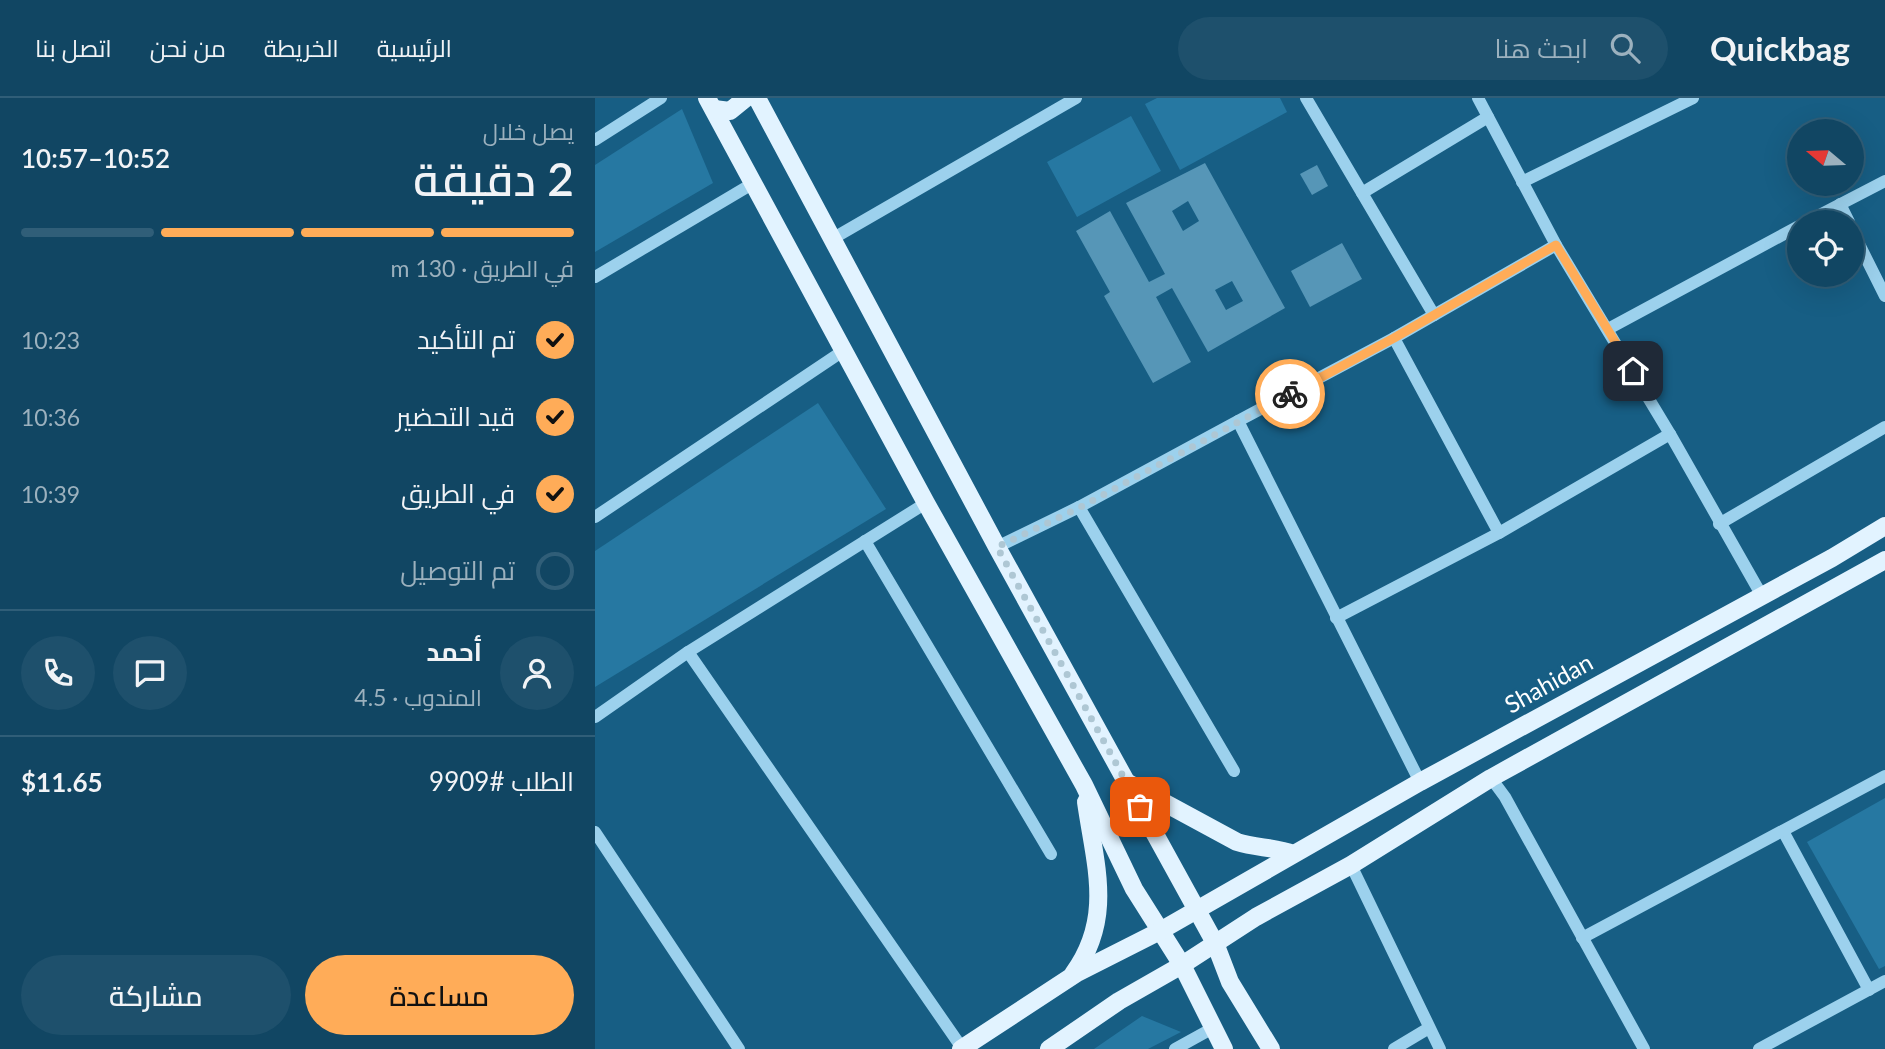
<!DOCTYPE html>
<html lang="ar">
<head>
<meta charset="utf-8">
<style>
	:root { --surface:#114663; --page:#1e506c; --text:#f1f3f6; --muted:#9cb1be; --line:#305e78; --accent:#ffac58 }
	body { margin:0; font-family:Lato,Cairo,sans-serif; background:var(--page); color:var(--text); direction:rtl; height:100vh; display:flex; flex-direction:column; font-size:26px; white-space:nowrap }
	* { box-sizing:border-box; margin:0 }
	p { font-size:23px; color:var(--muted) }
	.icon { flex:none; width:38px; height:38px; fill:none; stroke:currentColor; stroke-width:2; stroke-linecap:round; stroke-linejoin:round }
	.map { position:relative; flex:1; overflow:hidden; direction:ltr }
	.sheet { display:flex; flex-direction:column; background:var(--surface); width:595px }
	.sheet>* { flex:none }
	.needle { width:46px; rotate:289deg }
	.fabs { position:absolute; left:1192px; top:21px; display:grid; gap:14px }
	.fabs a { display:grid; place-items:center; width:77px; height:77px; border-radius:50%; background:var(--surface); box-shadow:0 7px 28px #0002,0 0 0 2px var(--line); font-size:35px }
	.pin { position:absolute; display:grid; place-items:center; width:60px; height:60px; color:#fff; margin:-30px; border-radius:14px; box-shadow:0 4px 10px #0006 }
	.courier { position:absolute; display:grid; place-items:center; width:70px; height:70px; margin:-35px; border:5px solid #ffac58; border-radius:50%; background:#fff; color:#222; box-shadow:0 2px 9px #0007 }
	.overview em { font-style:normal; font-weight:600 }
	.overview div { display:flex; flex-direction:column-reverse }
	.overview { display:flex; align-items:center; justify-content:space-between; height:119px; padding:0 21px }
	h1 { font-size:46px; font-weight:600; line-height:52px }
	.bar { display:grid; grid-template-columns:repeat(4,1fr); gap:10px 7px; align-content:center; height:84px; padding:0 21px }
	.bar i { height:9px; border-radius:5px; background:var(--line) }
	.bar .on { background:var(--accent) }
	.bar p { grid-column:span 4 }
	.line { display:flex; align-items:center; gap:18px; padding:0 21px; border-top:2px solid var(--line) }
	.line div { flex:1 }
	.round { display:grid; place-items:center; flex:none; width:74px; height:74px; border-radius:37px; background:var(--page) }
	ol { padding:0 21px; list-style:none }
	li { display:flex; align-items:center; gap:21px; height:77px }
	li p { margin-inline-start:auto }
	li .icon { padding:7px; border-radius:50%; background:var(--accent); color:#111; stroke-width:4 }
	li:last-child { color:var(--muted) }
	li i { width:38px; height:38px; border:4px solid var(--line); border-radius:50% }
	.button { display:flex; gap:14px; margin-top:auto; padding:14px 21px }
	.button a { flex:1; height:80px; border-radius:42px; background:var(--accent); color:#111; font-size:28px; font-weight:600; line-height:80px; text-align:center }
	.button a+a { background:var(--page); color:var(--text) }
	header { display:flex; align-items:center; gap:42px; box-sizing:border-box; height:98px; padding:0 35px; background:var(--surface); border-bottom:2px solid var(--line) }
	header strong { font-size:33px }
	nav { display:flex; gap:38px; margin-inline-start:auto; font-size:24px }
	.search { width:490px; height:63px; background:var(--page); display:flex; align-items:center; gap:18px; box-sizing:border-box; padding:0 24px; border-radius:38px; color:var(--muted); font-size:26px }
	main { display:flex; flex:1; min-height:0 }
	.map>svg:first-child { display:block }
	.green { fill:#2678a2 }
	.building { fill:#5696b7; fill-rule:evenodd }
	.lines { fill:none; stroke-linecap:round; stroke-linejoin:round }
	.minor { stroke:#9cd1ed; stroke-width:12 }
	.major { stroke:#e2f3ff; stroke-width:18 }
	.done { stroke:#aec7d4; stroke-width:7; stroke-dasharray:0 12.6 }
	.route { stroke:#ffac58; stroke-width:9 }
	.labels { text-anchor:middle; stroke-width:6; stroke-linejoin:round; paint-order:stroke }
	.street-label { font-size:24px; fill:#fff; stroke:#175e84 }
</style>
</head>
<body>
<header>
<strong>Quickbag</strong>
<div class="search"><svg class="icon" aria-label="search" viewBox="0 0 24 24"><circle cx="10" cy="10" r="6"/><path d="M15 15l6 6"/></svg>ابحث هنا</div>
<nav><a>الرئيسية</a><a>الخريطة</a><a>من نحن</a><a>اتصل بنا</a></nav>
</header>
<main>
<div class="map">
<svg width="1290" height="951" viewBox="0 0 1290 951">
	<rect width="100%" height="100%" fill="#175e84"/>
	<!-- green -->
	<g class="green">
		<path d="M562,0H685L692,14L585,72L550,6Z"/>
		<path d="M87,11L118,85L0,154V67Z"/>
		<path d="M536,18L566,73L482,119L452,64Z"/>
		<path d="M223,305L291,411L0,589V453Z"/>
		<path d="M1290,700V868L1284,871L1212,744Z"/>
		<path d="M547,918L586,934L553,951H499Z"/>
	</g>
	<!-- building -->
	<g class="building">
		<path d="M610,65L690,210L613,254L577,190L561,199L596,264L558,285L509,198L515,194L481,133L515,113L554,184L570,176L531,105ZM593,103L604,123L588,133L577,113ZM637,183L648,203L631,212L620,192Z"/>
		<path d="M722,67L733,88L717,97L705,76Z"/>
		<path d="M747,145L767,181L715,209L696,173Z"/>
	</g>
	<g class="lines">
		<!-- minor -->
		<g class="minor">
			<path d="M711,0L839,217"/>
			<path d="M883,0L961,147L1075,336L1167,498"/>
			<path d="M0,42L66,0"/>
			<path d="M927,84L1098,0"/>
			<path d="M767,95L893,19"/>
			<path d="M1245,106L1254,124"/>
			<path d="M1211,124L1290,83"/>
			<path d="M1256,130L1290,198"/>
			<path d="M237,141L481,0"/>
			<path d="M0,179L157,86"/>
			<path d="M1013,231L1204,128"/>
			<path d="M799,240L904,435"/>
			<path d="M643,323L825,684"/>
			<path d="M484,409L639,673"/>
			<path d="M0,419L248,253"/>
			<path d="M1124,426L1290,329"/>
			<path d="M270,443L456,756"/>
			<path d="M402,449L484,409L643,323L799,240L961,147"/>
			<path d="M741,520L904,435L1075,336"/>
			<path d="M93,554L367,950"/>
			<path d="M0,619L93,554L331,405"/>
			<path d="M896,680L910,699L1049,951"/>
			<path d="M1188,733L1274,892"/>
			<path d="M0,734L144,951"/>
			<path d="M756,767L845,951"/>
			<path d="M987,840L1290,678"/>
			<path d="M580,951L618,930"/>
			<path d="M799,951L834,930"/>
			<path d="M1164,951L1290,883"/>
		</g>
		<!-- major -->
		<g class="major">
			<path d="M112,0L331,405L489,687L539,791L587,867L629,951"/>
			<path d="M162,0L402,449L620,845L635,884L676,951"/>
			<path d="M119,11L135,13L151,0"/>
			<path d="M533,685L642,744C661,750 680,749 698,756"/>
			<path d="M478,876C519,820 500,767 491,704"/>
			<path d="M366,951L482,875L565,833L825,684L1237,460L1290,428"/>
			<path d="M454,951L524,903L587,867L661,819L756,767L896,680L1290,462"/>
		</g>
	</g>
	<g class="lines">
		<!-- done -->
		<path class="done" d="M545,709L402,449L484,410L695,296"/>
		<!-- route -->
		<path class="route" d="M695,296L799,240L961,147L1038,273"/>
	</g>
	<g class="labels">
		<!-- street labels -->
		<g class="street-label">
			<text transform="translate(954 586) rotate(-29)" y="8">Shahidan</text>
		</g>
	</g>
</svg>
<div class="fabs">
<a><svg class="needle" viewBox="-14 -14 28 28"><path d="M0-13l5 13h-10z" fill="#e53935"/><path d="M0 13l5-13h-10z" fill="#9cb1be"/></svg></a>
<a><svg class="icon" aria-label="locate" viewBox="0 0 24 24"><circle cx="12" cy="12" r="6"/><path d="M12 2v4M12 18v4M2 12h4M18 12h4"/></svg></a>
</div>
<div class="pin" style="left:545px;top:709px;background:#ea580c"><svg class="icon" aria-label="bag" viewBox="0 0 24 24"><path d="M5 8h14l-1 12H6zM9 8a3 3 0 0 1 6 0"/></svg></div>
<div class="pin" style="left:1038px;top:273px;background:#1f2937"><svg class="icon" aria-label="home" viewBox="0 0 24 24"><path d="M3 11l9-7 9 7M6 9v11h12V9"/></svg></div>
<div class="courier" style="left:695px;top:296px"><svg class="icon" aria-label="bike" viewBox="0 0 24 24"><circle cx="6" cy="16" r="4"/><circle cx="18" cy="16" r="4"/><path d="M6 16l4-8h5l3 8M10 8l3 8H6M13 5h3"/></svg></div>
</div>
<section class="sheet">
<div class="overview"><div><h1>2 دقيقة</h1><p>يصل خلال</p></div><em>10:52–10:57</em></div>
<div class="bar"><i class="on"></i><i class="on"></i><i class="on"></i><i></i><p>في الطريق · 130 m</p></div>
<ol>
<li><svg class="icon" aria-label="check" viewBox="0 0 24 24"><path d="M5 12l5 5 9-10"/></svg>تم التأكيد<p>10:23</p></li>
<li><svg class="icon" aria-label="check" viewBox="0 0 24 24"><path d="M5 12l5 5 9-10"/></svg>قيد التحضير<p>10:36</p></li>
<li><svg class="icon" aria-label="check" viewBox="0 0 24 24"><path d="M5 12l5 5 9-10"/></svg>في الطريق<p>10:39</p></li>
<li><i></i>تم التوصيل</li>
</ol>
<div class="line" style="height:126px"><a class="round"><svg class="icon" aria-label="person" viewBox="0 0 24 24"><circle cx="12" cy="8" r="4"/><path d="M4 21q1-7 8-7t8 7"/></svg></a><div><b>أحمد</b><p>المندوب · 4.5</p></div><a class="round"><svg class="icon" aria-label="chat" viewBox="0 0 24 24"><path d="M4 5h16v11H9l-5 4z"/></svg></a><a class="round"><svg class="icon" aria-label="phone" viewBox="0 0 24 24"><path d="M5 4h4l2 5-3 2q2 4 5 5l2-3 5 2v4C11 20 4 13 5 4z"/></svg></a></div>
<div class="line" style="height:91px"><div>الطلب #9909</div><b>$11.65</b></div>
<div class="button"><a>مساعدة</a><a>مشاركة</a></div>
</section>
</main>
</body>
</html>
